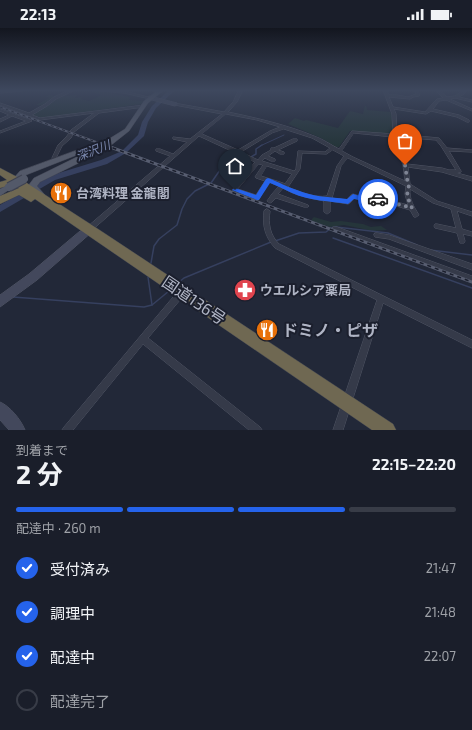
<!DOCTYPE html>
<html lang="ja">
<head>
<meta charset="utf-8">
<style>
	:root { --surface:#1a1e2a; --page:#232732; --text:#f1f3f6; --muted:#9fa2a8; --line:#383c47; --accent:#2563eb }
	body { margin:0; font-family:"Exo 2","Noto Sans JP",sans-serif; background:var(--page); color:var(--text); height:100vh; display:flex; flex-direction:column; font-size:15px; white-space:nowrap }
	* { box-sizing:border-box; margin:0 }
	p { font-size:13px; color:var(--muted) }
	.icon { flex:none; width:22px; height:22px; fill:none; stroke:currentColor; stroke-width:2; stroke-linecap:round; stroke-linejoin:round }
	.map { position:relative; height:402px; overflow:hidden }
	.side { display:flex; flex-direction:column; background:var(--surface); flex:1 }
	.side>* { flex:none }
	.pin { position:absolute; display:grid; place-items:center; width:34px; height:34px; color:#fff; margin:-41px -17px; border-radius:50% 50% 50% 0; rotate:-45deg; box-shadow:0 0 4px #0007 }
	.pin .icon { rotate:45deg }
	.courier { position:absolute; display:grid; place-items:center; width:40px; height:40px; margin:-20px; border:3px solid #2563eb; border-radius:50%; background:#fff; color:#222; box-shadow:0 1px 5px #0007 }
	.summary em { font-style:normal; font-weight:700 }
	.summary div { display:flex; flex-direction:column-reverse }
	.summary { display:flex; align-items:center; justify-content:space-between; height:68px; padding:0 16px }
	h1 { font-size:26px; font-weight:700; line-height:30px }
	.bar { display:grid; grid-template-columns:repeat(4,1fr); gap:6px 4px; align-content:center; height:48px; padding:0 16px }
	.bar i { height:5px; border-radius:3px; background:var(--line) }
	.bar .on { background:var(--accent) }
	.bar p { grid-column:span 4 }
	ol { padding:0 16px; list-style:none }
	li { display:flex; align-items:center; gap:12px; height:44px }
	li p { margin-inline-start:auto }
	li .icon { padding:4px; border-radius:50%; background:var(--accent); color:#fff; stroke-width:4 }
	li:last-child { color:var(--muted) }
	li i { width:22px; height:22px; border:2px solid var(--line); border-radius:50% }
	.status { display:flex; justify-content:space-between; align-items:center; height:28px; padding:0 20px; background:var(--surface); direction:ltr }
	.status svg { height:11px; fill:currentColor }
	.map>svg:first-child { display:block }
	.green { fill:#25353a }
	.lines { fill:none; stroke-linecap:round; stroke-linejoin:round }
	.stream-far1 { stroke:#36405f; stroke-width:1 }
	.stream { stroke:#36405f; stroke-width:1.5 }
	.river { fill:#36405f; fill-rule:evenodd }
	.street-casing { stroke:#505564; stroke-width:1 }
	.secondary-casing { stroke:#505564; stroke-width:1 }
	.primary-casing { stroke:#3f4352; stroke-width:1 }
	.highway-casing { stroke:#3d4250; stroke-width:1 }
	.street { fill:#353a49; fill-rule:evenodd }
	.secondary { fill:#43485c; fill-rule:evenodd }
	.primary { fill:#535969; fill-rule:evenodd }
	.highway { fill:#6f6852; fill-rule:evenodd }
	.rail-far1-casing { stroke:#575d70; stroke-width:2 }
	.rail-casing { stroke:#575d70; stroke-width:3 }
	.rail-far1 { stroke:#1b1f2d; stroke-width:1; stroke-dasharray:3; stroke-linecap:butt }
	.rail { stroke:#1b1f2d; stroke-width:1.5; stroke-dasharray:4; stroke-linecap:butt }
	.primary-bridge-far1-casing { stroke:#3f4352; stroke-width:7; stroke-linecap:butt }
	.primary-bridge-casing { stroke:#3f4352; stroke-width:10; stroke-linecap:butt }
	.primary-bridge-far1 { stroke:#535969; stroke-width:6 }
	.primary-bridge { stroke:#535969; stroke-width:8 }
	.route { fill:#2563eb }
	.done { stroke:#7e8494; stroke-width:4; stroke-dasharray:0 7.2 }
	.labels { text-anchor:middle; stroke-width:4; stroke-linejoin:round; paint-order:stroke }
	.far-water-label { font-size:12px; font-style:italic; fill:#7986ac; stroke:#1b1f2d }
	.poi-label { font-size:13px; font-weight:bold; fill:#b0b5c5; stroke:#1b1f2d; text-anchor:start }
	.near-street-label { font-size:16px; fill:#b0b5c5; stroke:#1b1f2d }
	.near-poi-label { font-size:16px; font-weight:bold; fill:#b0b5c5; stroke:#1b1f2d; text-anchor:start }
</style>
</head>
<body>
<div class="status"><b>22:13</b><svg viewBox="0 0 49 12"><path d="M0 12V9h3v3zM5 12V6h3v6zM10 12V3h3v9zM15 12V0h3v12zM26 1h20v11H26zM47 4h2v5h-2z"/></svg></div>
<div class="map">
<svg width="472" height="402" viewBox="0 0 472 402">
	<rect width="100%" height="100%" fill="#222838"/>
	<!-- green -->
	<g class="green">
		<path d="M93,62L130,69L129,72L144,73L141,76L43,90L32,87L47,78L36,77L49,70L46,68L51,67L53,68L59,69L69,64L67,68L77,67L75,70L82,69L81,71L89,73L102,67L91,64Z"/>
		<path d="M365,78H366L367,82L391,84L393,93L392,104L387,106L350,103L339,119H336L321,110L288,96L295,90L304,93L306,92L338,100L350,83L363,86Z"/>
		<path d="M314,189L331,194L341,193L363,196L371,199L381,198L387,202L373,203L344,197L330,199L312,193V191Z"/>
	</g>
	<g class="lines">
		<!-- stream-far1 -->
		<path class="stream-far1" d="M260,118L284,107"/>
		<!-- stream -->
		<g class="stream">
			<path d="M251,129L256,126V121L262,117"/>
			<path d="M333,210L472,260"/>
			<path d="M275,213L299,205L326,204L331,200L336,199L388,205L417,217"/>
			<path d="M430,222L472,227"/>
			<path d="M151,235L154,218L159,211L177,197L182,181L187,171L195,163L211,155L220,142L225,139"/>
			<path d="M148,249L152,277"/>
			<path d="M178,255L184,250L271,214"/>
			<path d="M13,269L144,279L152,277L169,263"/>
		</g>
		<!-- river -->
		<path class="river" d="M169,62H175L156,80L148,94L144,108L126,125L107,136L55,152L0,184V177L49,148L101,132L122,123L138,107L142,94L152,78Z"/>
		<!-- street casing -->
		<g class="street-casing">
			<g id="street">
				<path d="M11,62H23L21,63L0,65V63Z"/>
				<path d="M70,62H75L56,71L47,78L32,87L40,90L144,77L146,78L144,79L99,85L74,104L71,110L62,118L56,130L57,132L55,133H53L52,130L58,117L67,108L71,102L94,85L40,92L0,77V75L29,85L45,76L54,69Z"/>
				<path d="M98,62L124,63L152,70L150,71L124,65L100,63Z"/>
				<path d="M151,62H159L161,63L159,64Z"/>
				<path d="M239,62H243L237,74L228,84C257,90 287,97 314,108C323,111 331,117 339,121L352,103L393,106L392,86L383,62H387L389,67H397L408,69L416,66L413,62H417L420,67L419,68L413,69L410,71L389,69L393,79L425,84L437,71L443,70L435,62H439L447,69L455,68L461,64L462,62H466L464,66L459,69L472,72V74L455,70L450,71L472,81V83L446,72L439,73L433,81L459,87L469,92V94H467L457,89L431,83L426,86L394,81L396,86L397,106L439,110L447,120L472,122V124H471L449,123L461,143V144L457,145L472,149V153L442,144L408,139L410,156L437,173L472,184V188L457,183L462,201L472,204V208L463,206L465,213L464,215H460L457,205L435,200L434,198L435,196H437L456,200L451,181L433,175L410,161C409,171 414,179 419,187L416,189H414L410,182L372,171L371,172L374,175L377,183L374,185L372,184C366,172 367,174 354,170L350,175L348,176L330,173V184L327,186L324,184V173C310,170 296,168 283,160L278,166L308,177L309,178L308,179H304L276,170L272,174L270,175L267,173L272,166L279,158L269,154L259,171L257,172L233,163L232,162L233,161L255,134L199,108L91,203H87L86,201L87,199L170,128L156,123V121H160L173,126L187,114L173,111V109L190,111L222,86L175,77L173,76L174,75L224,84L233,74ZM226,86L257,92L280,99L270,103L238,122L202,106ZM284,101L312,110L330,120L325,124L298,123L296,141L294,143L262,133L265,130L271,133H275V131L268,128L275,123L280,126H284V124L278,122L297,113V111H293L274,120H271V122L262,127L258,132L241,124L272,105ZM354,105L393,109L403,137L405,153L353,129L342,123ZM397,109L436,112L441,118L456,142H449L442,140L407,136ZM333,122L344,128L337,138L327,168C315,170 299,164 288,159L300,141L302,125L326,126ZM348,130L406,158L405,166L408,177L371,167L367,170L353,166L351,167L347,172L332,170L341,138ZM259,136L263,137L255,149L256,150L265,153L256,167L238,161ZM267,138L292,146L285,156L283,155L261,148Z"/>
				<path d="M0,81L31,92L32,93L0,105V103L26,93L12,88L0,94V91L9,87L0,83Z"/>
				<path d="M267,181L270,183C268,196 270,207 279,216L472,312V320L383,275L343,402H333L377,272L275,220C265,209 262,197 264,183Z"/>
				<path d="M333,199H337L472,248V254L333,203L332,201Z"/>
				<path d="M375,205H377L389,207L472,236V242L389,211L375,209L374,207Z"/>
				<path d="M182,261L185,262L186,264L185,266L148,310L260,399L262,402H249L143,316L73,402H62L64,399L179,262Z"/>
			</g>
		</g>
		<!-- secondary casing -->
		<g class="secondary-casing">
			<g id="secondary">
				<path d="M150,68L177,75L178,76L175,78L148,71V69Z"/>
				<path d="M89,197L92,198L94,201L92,204L37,252L0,279V267L29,246L86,198Z"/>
				<path d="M0,374C10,378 21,392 25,402H9L0,392Z"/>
			</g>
		</g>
		<!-- primary casing -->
		<g class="primary-casing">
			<g id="primary">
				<path d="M158,62H164L148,75L129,103L110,118H104V114L125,101L144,73Z"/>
				<path d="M92,119H98L99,121L93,128L40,154L37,158L45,167L44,169H38L28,158L34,150L87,124Z"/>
				<path d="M80,121H86L87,123L26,147L19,154H13L12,152L20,143Z"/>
				<path d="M9,156L13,159L0,168V161Z"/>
			</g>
		</g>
		<!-- highway casing -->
		<g class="highway-casing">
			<path id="highway" d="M0,140L19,150L101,203L393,396L396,402H372L35,171L31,174L19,167L0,176V168L19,160L13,156L0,160V154L7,152L0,147Z"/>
		</g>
		<!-- street -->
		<use href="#street" class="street"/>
		<!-- secondary -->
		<use href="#secondary" class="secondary"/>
		<!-- primary -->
		<use href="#primary" class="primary"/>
		<!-- highway -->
		<use href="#highway" class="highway"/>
		<!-- rail-far1 casing -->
		<g class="rail-far1-casing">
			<path id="rail-far1" d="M0,79L107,118"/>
		</g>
		<!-- rail casing -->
		<g class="rail-casing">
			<path id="rail" d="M105,117L472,254"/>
		</g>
		<!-- rail-far1 -->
		<use href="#rail-far1" class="rail-far1"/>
		<!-- rail -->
		<use href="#rail" class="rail"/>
		<!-- primary-bridge-far1 casing -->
		<g class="primary-bridge-far1-casing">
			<path id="primary-bridge-far1" d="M102,118L107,116"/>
		</g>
		<!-- primary-bridge casing -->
		<g class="primary-bridge-casing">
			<g id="primary-bridge">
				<path d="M95,121L104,117"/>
				<path d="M9,159L24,151"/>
			</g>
		</g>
		<!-- primary-bridge-far1 -->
		<use href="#primary-bridge-far1" class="primary-bridge-far1"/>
		<!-- primary-bridge -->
		<use href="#primary-bridge" class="primary-bridge"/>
	</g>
	<!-- sky -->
	<linearGradient id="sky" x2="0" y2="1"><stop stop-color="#13161f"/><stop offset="0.53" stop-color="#3e485e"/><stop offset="1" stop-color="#3e485e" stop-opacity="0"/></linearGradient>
	<rect width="472" height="118" fill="url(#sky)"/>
	<!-- route -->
	<path class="route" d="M268,150C279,154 287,159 297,162C313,169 330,169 347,171L353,166L367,170L370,167L381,171L378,173L372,171L368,174L354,171L348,176C330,173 310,173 292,165C285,162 278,158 270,155L259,172H257L232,162L235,160L256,167L266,151Z"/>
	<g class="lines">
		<!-- done -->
		<path class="done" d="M378,171L412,180C409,173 405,165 409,158L408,157L405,137"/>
	</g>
	<!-- icons -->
	<defs>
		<g id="restaurant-disc" transform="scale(1.15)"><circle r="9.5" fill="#e8710a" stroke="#1b1f2d"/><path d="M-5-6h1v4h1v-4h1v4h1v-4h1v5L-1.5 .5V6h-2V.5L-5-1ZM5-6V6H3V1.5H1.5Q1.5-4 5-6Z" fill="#fff"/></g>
		<g id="pharmacy-disc" transform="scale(1.15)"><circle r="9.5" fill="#e0444e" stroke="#1b1f2d"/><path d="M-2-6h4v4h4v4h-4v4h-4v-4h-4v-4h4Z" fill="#fff"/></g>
	</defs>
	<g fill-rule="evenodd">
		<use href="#restaurant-disc" x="61" y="165"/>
		<use href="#pharmacy-disc" x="245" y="262"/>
		<use href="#restaurant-disc" x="267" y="302"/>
	</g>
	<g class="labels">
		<!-- far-water labels -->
		<g class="far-water-label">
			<text transform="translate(93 123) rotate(-21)" y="4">深沢川</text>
		</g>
		<!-- poi labels -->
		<g class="poi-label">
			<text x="76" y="170">台湾料理 金龍閣</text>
			<text x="260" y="267">ウエルシア薬局</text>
		</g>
		<!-- near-street labels -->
		<g class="near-street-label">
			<text transform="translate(194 272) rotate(34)" y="6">国道136号</text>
		</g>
		<!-- near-poi labels -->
		<g class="near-poi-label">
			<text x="282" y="308">ドミノ・ピザ</text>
		</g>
	</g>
</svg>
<div class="pin" style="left:405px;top:137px;background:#ea580c"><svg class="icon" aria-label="bag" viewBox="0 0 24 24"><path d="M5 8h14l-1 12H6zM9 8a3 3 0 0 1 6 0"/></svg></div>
<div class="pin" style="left:235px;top:162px;background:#1f2937"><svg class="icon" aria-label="home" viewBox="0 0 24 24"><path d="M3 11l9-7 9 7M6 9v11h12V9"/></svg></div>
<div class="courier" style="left:378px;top:171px"><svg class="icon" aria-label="car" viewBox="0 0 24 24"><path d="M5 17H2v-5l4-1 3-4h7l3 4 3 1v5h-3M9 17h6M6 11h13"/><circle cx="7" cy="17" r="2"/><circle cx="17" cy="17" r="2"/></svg></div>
</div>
<section class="side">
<div class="summary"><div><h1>2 分</h1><p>到着まで</p></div><em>22:15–22:20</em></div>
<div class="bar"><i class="on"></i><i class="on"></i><i class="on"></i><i></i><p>配達中 · 260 m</p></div>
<ol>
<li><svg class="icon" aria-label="check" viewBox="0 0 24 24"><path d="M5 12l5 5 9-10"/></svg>受付済み<p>21:47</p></li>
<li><svg class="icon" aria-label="check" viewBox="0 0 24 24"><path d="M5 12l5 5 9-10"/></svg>調理中<p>21:48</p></li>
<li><svg class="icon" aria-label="check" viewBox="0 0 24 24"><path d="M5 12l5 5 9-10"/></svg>配達中<p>22:07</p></li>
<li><i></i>配達完了</li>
</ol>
</section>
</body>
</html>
